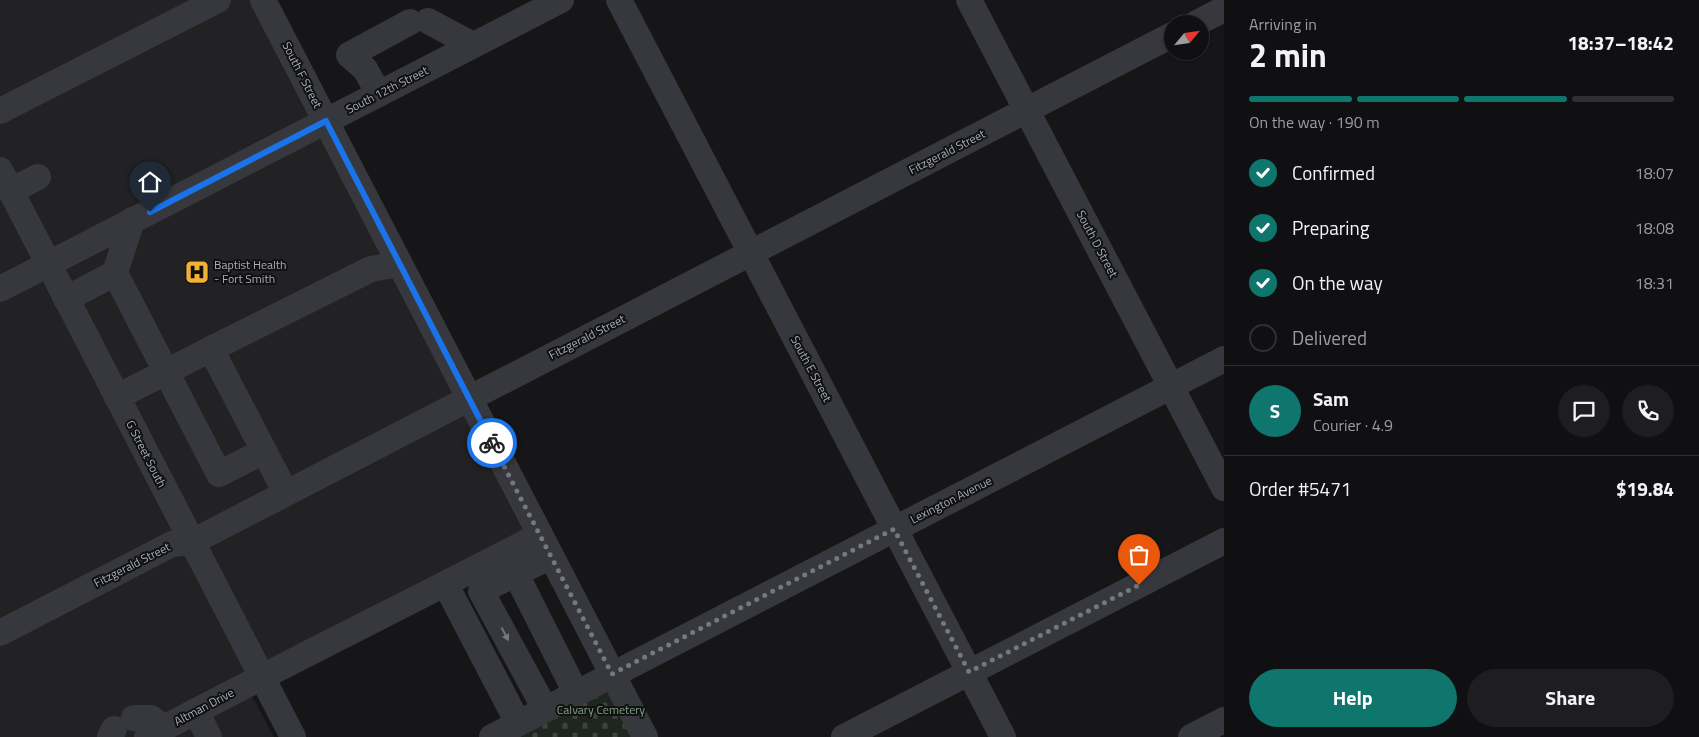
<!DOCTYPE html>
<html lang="en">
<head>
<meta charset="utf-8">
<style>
	:root { --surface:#101012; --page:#1e1e20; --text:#f1f3f6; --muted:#9c9d9f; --line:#303032; --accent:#0f766e }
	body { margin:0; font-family:"Titillium Web",sans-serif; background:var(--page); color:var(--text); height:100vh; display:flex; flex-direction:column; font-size:19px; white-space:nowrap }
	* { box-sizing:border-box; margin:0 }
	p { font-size:16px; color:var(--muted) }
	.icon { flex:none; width:28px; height:28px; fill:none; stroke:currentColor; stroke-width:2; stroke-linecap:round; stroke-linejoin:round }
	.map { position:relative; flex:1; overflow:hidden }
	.sheet { display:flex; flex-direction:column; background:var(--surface); width:475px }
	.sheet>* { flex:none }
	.needle { width:32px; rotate:61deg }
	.controls { position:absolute; left:1164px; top:15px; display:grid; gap:10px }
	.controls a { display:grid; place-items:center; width:45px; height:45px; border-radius:50%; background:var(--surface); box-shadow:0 1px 4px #0004,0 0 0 1px var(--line); font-size:25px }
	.pin { position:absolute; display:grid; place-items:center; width:42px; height:42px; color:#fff; margin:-51px -21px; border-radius:50% 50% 50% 0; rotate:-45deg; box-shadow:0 0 5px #0007 }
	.pin .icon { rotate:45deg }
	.courier { position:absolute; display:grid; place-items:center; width:50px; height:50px; margin:-25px; border:4px solid #1a73e8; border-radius:50%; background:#fff; color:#222; box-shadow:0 1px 6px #0007 }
	.summary em { font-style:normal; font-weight:700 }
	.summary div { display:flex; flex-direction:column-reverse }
	.summary { display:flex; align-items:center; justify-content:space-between; height:85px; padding:0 25px }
	h1 { font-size:32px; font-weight:700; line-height:38px }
	.bar { display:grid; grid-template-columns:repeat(4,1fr); gap:8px 5px; align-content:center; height:60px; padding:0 25px }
	.bar i { height:6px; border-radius:4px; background:var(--line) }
	.bar .current { background:var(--accent) }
	.bar p { grid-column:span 4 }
	.line { display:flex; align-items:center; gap:12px; padding:0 25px; border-top:1px solid var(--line) }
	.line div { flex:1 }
	.round { display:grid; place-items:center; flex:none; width:52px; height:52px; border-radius:26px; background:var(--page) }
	ol { padding:0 25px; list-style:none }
	li { display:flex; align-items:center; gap:15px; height:55px }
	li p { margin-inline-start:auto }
	li .icon { padding:5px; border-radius:50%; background:var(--accent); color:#fff; stroke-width:4 }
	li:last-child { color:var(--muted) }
	li i { width:28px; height:28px; border:2px solid var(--line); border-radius:50% }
	.cta { display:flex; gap:10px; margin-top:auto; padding:10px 25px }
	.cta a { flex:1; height:58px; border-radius:30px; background:var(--accent); color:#fff; font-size:20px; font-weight:700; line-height:58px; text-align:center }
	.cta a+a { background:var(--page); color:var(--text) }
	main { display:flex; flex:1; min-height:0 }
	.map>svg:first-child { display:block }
	.built { fill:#222225 }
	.cemetery { fill:url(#cemetery-stones) }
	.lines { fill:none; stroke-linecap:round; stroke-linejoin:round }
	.minor { stroke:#37383d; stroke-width:26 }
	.oneway { fill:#757881 }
	.done { stroke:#757880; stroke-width:5; stroke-dasharray:0 9 }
	.route { stroke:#1a73e8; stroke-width:6 }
	.labels { text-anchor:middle; stroke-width:4; stroke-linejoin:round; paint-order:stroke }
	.street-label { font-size:12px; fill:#a8adb8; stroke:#111113 }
	.poi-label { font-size:12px; fill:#a8adb8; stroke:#111113; text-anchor:start }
	.park-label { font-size:12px; fill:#7fa381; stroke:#111113 }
</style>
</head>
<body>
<main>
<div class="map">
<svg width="1224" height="737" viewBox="0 0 1224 737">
	<defs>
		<pattern id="cemetery-stones" width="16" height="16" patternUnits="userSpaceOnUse" patternTransform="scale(1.25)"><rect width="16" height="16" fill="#1e261f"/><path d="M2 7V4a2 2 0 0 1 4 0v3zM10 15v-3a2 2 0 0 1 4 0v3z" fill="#3c433d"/></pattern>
	</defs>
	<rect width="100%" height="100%" fill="#161618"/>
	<!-- built -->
	<path class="built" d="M0,0H252L536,544L251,694L274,737H0Z"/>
	<!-- cemetery -->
	<path class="cemetery" d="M612,674L645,737H490Z"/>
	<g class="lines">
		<!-- minor -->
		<g class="minor">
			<path d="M263,0L645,737"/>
			<path d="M619,0L1003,737"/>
			<path d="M969,0L1224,488"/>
			<path d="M428,21L473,45"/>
			<path d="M1195,24L1224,9"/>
			<path d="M379,94L365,69L349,55L410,22"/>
			<path d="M0,111L218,0"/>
			<path d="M0,170L293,737"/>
			<path d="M10,191L38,177"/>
			<path d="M115,273L219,474L264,451L286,493"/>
			<path d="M0,289L561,0"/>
			<path d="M66,299L115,273L132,220"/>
			<path d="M211,349L371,269L399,264"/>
			<path d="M117,397L211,349L264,451"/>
			<path d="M508,558L576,693"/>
			<path d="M446,585L518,723"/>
			<path d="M0,633L172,544L192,542L1172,35"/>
			<path d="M545,709L481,591L551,556"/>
			<path d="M196,711L209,737"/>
			<path d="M134,718H151L164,728"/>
			<path d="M110,737L114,729"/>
			<path d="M147,737C277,668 409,603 540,535"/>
			<path d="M492,737L1224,359"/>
			<path d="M844,737L1224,541"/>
			<path d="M1191,737L1224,720"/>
		</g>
	</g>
	<!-- one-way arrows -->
	<defs><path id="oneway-solid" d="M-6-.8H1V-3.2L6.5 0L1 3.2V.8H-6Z" transform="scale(1.25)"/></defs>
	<use class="oneway" href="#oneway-solid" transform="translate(505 634) rotate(62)"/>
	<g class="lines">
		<!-- done -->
		<path class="done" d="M492,443L612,674L894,529L969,672L1139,585"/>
		<!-- route -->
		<path class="route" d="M150,212L326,121L492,443"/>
	</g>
	<!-- icons -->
	<defs>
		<g id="hospital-square" transform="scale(1.25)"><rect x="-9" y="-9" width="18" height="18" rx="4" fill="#f2b134" stroke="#111113"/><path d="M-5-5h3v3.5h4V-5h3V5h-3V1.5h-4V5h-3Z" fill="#111"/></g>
	</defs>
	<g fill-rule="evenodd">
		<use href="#hospital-square" x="197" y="272"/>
	</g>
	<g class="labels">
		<!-- street labels -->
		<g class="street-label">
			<text transform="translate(302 75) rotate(63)" y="4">South F Street</text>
			<text transform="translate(387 90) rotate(-27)" y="4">South 12th Street</text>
			<text transform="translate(947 152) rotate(-27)" y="4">Fitzgerald Street</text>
			<text transform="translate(1097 244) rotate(62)" y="4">South D Street</text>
			<text transform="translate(587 337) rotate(-27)" y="4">Fitzgerald Street</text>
			<text transform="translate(811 369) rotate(62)" y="4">South E Street</text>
			<text transform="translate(146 454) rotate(63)" y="4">G Street South</text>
			<text transform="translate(951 500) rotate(-27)" y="4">Lexington Avenue</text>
			<text transform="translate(132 565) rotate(-27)" y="4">Fitzgerald Street</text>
			<text transform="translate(204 707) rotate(-28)" y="4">Altman Drive</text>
		</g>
		<!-- poi labels -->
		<g class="poi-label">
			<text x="214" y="269">Baptist Health<tspan x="214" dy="14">- Fort Smith</tspan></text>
		</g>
		<!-- park labels -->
		<g class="park-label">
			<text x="601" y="714">Calvary Cemetery</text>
		</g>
	</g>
</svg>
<div class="controls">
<a><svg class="needle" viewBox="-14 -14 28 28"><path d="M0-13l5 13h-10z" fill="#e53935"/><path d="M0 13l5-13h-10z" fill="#9c9d9f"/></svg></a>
</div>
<div class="pin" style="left:1139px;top:585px;background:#ea580c"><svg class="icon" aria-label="bag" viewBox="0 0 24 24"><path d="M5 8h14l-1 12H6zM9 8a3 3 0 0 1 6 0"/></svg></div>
<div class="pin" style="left:150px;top:212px;background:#1f2937"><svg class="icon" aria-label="home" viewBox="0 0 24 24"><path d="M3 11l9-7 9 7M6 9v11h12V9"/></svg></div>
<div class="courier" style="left:492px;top:443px"><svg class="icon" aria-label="bike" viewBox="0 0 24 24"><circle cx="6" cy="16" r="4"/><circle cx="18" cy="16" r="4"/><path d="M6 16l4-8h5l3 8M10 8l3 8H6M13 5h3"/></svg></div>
</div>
<section class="sheet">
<div class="summary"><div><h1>2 min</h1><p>Arriving in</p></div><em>18:37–18:42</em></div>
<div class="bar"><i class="current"></i><i class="current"></i><i class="current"></i><i></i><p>On the way · 190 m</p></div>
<ol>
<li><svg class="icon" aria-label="check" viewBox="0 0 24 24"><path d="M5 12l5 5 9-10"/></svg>Confirmed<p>18:07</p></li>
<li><svg class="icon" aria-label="check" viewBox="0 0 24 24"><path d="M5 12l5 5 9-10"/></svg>Preparing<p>18:08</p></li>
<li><svg class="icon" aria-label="check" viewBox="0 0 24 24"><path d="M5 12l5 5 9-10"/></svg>On the way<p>18:31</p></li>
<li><i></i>Delivered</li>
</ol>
<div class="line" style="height:90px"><b class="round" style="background:var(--accent);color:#fff">S</b><div><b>Sam</b><p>Courier · 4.9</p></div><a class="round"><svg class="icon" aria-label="chat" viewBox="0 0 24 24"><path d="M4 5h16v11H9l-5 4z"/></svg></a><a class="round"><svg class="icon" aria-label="phone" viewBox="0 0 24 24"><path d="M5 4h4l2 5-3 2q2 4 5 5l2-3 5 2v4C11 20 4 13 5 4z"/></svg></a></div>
<div class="line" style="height:65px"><div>Order #5471</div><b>$19.84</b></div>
<div class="cta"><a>Help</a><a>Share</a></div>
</section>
</main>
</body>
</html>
